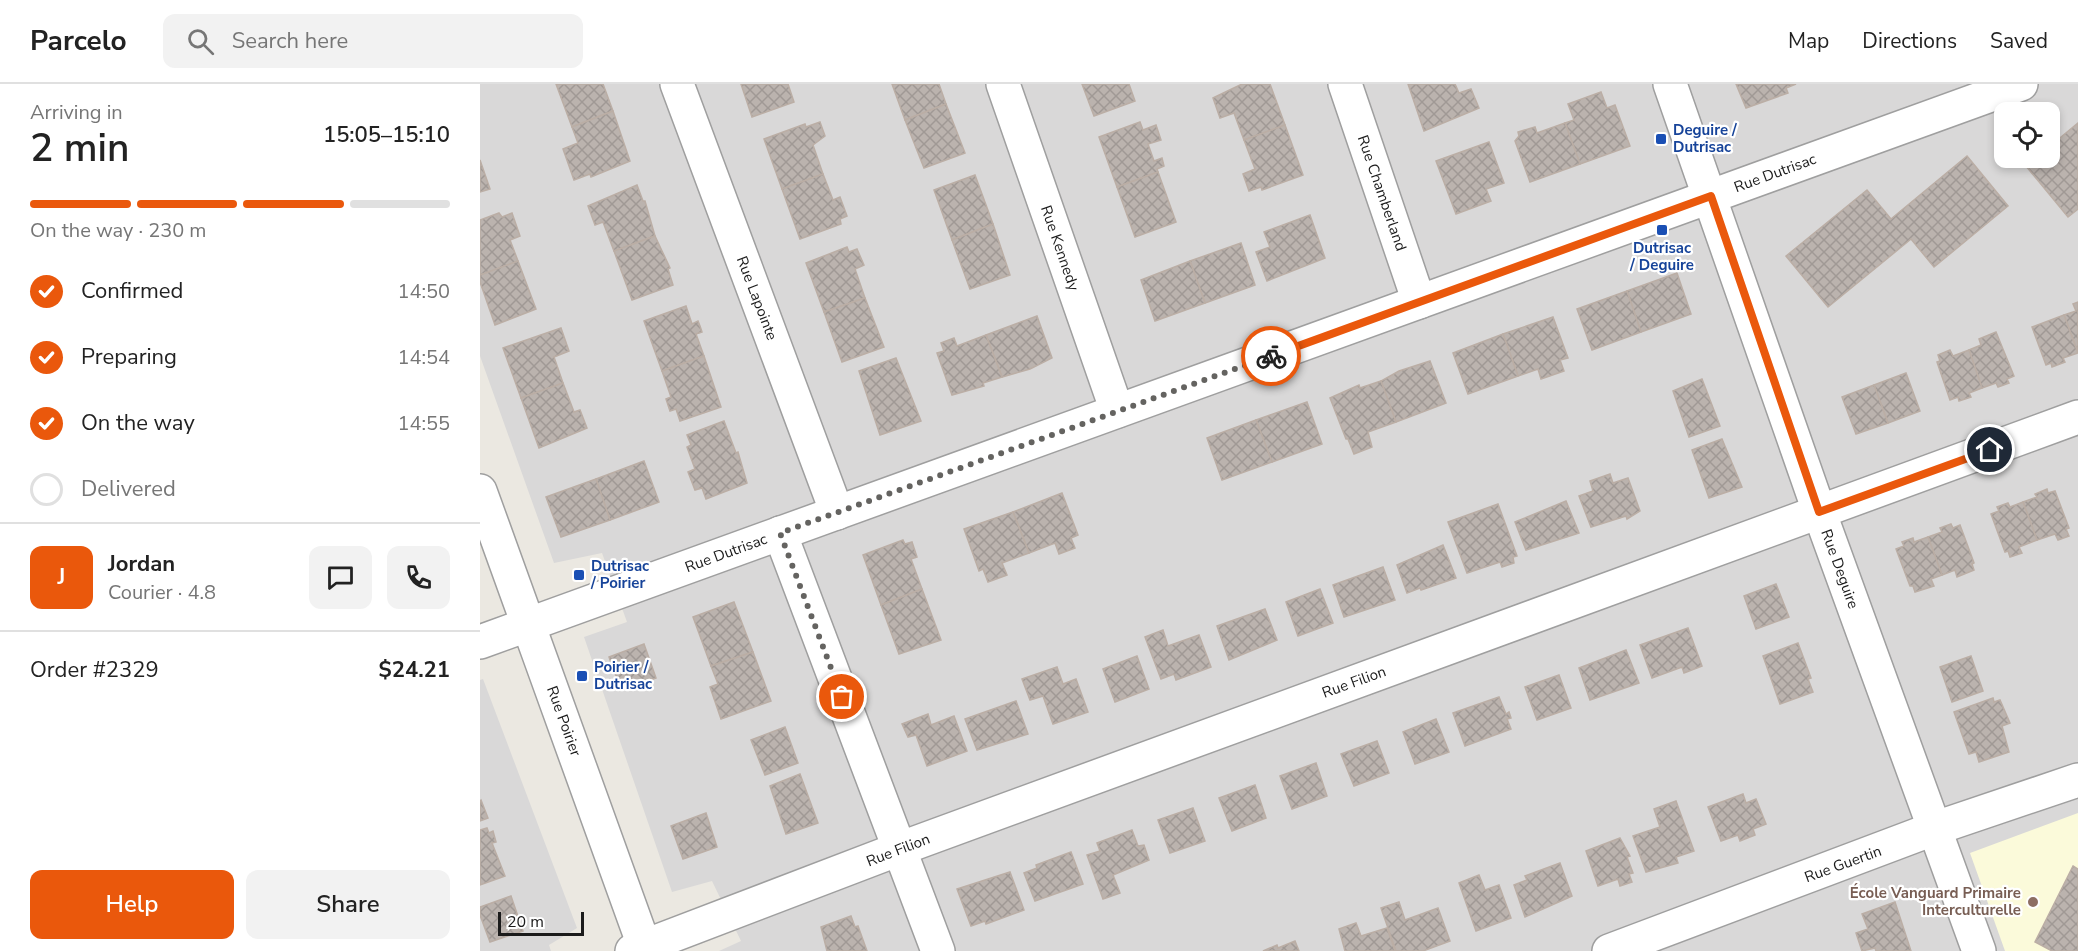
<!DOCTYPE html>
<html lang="en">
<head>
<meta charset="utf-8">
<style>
	:root { --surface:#fff; --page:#f2f2f2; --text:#222; --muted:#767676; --line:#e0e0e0; --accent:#ea580c }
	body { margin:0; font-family:"Nunito Sans",sans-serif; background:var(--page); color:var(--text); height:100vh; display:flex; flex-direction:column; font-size:22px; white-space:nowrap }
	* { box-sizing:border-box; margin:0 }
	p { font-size:20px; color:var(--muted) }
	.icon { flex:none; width:33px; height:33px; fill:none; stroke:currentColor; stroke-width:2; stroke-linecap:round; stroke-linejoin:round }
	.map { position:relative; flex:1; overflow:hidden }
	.sheet { display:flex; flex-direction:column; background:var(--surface); width:480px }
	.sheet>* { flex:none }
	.tools { position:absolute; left:1514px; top:18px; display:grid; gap:12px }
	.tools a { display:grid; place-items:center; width:66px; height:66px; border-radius:12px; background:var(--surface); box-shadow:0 3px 9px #0003; font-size:30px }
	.scale { position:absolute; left:18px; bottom:15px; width:86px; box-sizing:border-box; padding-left:6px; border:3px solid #1b1b1b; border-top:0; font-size:16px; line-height:21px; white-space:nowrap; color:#1b1b1b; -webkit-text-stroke:4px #fff; paint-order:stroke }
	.pin { position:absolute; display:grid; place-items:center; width:51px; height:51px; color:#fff; margin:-26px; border:3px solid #fff; border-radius:50%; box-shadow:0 2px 6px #0007 }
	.courier { position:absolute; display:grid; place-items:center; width:60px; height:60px; margin:-30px; border:4px solid #ea580c; border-radius:50%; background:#fff; color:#222; box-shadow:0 2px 8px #0007 }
	.headline em { font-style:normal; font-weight:600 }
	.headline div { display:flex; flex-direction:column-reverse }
	.headline { display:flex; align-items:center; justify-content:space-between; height:102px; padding:0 30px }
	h1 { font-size:39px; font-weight:600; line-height:45px }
	.bar { display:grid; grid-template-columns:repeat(4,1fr); gap:9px 6px; align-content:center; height:72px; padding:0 30px }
	.bar i { height:8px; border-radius:4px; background:var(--line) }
	.bar .selected { background:var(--accent) }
	.bar p { grid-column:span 4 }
	.line { display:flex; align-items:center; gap:15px; padding:0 30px; border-top:2px solid var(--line) }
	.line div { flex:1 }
	.round { display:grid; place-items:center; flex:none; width:63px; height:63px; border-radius:12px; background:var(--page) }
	ol { padding:0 30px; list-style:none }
	li { display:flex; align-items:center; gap:18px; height:66px }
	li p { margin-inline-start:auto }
	li .icon { padding:6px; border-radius:50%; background:var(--accent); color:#fff; stroke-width:4 }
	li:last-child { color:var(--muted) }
	li i { width:33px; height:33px; border:3px solid var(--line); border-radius:50% }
	.action { display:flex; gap:12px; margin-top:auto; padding:12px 30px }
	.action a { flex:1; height:69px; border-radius:12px; background:var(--accent); color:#fff; font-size:24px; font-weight:600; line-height:69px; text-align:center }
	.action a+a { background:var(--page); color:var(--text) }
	header { display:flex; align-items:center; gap:36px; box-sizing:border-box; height:84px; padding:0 30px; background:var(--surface); border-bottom:2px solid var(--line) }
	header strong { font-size:28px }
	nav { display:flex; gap:33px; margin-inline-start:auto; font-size:21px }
	.search { width:420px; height:54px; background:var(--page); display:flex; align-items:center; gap:15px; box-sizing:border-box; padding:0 21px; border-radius:12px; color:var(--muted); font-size:22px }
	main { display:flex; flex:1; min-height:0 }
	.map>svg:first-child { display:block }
	.residential { fill:#d9d8d8; fill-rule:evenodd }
	.education { fill:#fbfada }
	.building { fill:url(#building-cross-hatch); stroke:#bbaea5; stroke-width:1.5 }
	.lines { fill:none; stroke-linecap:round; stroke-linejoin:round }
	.minor-casing { stroke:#9f9f9f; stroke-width:36 }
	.minor { stroke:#fff; stroke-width:33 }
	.done { stroke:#646360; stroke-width:6; stroke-dasharray:0 10.8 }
	.route { stroke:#ea580c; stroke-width:8 }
	.transit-dot { fill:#1a4fb4; stroke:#fff; stroke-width:2 }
	.education-dot { fill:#8d6e63; stroke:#fff; stroke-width:2 }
	.labels { text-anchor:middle; stroke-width:4.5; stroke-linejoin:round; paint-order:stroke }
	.transit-label { font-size:15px; font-weight:bold; fill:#164399; stroke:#fff; text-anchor:start }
	.street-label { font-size:15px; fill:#1b1b1b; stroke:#fff }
	.education-label { font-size:15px; font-weight:bold; fill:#785e54; stroke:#fff; text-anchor:end }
</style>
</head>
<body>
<header>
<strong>Parcelo</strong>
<div class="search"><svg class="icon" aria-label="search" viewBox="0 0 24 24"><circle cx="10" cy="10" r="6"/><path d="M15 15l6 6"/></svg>Search here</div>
<nav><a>Map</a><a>Directions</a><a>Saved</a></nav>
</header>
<main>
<section class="sheet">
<div class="headline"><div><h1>2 min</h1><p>Arriving in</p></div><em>15:05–15:10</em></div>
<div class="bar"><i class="selected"></i><i class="selected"></i><i class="selected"></i><i></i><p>On the way · 230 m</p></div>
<ol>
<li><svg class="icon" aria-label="check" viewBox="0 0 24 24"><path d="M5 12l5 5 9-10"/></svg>Confirmed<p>14:50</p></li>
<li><svg class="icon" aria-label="check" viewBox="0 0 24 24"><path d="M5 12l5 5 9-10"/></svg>Preparing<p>14:54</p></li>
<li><svg class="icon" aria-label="check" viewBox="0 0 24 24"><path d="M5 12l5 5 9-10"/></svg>On the way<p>14:55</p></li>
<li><i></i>Delivered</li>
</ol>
<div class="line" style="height:108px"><b class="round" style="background:var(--accent);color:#fff">J</b><div><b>Jordan</b><p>Courier · 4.8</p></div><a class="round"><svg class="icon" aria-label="chat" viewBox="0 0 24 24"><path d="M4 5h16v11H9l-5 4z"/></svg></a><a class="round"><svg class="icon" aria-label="phone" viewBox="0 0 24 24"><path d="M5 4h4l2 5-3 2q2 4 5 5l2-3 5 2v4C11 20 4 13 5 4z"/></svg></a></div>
<div class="line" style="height:78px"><div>Order #2329</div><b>$24.21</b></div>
<div class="action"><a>Help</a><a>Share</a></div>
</section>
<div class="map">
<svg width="1598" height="867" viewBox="0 0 1598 867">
	<defs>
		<pattern id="building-cross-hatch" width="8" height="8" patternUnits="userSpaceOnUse" patternTransform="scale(1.5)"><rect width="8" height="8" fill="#bbb3ae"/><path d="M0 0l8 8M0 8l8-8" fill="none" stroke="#a09995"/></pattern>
	</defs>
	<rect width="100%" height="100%" fill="#ebe8e1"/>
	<!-- residential -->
	<g class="residential">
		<path d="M0,0H1598V867H239L261,857L232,797L192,808L104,553L147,538L122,469L74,479L0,272ZM1524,28H1569V74H1524Z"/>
		<path d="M3,595L97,844L69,861L71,867H0V596Z"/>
	</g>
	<!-- education -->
	<path class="education" d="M1598,729V867H1525L1490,769Z"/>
	<!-- building -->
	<g class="building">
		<path d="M76,0H123L133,27L92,43Z"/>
		<path d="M261,0H308L314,18L272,33Z"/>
		<path d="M412,0H459L466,20L425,36Z"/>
		<path d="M602,0H649L655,17L614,32Z"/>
		<path d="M762,0H790L805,41L764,56L754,29L740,34L733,14Z"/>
		<path d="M928,0H975L979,9L991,5L999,24L944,47Z"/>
		<path d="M1256,0H1316L1306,4L1308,9L1266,24Z"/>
		<path d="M1121,8L1127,24L1135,21L1150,62L1100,80L1085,39L1094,36L1088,20Z"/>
		<path d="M466,20L485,69L444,84L425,36Z"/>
		<path d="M133,27L150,77L111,93L110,90L94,96L83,65L98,59L92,43Z"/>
		<path d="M340,38L345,52L333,61L343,90L302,105L284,55L325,40L326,43Z"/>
		<path d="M660,38L663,46L676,41L681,56L668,60L674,77L682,74L684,82L677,85L678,88L637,103L619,53Z"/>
		<path d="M1085,39L1100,80L1050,98L1035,57L1039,52L1038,48L1055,43L1057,49Z"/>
		<path d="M1598,39V125L1588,133L1546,82L1556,74H1569V63Z"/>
		<path d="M805,41L823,91L782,106L781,103L769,107L763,90L775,85L764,56Z"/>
		<path d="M1009,58L1024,99L1006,105L1011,117L976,130L956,77Z"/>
		<path d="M1487,72L1528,122L1454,183L1431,155L1348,223L1306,172L1387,106L1411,135Z"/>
		<path d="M0,76L10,105L0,108Z"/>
		<path d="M678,88L696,138L655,153L637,103Z"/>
		<path d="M343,90L353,116L360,113L367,132L360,135L361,140L320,155L302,105Z"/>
		<path d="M495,91L513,140L472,156L454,106Z"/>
		<path d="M157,101L163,117H165L175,152L134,167L123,138L115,141L108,122Z"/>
		<path d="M19,129L22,133L32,129L40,152L30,156L38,177L0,191V136Z"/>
		<path d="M830,131L845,174L787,197L776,168L790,163L784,148Z"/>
		<path d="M513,140L530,191L490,205L472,156Z"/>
		<path d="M175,152L190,184L188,185L193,201L152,216L134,167Z"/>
		<path d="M761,159L775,201L725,219L710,177Z"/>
		<path d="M367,163L369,168L377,165L384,181L375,185L385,214L344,228L326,179Z"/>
		<path d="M38,177L56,225L15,241L0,198V191Z"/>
		<path d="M710,177L725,219L675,237L661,196Z"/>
		<path d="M1197,189L1211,230L1161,248L1147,207Z"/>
		<path d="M1147,207L1161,248L1112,266L1097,225Z"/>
		<path d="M385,214L404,263L362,278L344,228Z"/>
		<path d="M1598,218V269L1584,231L1596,227L1593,220Z"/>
		<path d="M206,222L212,240L218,237L220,242L222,248L216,250L224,272L182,287L164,237Z"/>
		<path d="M1584,231L1598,269L1583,274L1585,278L1572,283L1571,279L1566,281L1552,243Z"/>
		<path d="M557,232L572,274L550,285L522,293L506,251Z"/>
		<path d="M1073,233L1088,274L1080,276L1084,287L1061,295L1058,285L1038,292L1023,250Z"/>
		<path d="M81,244L89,267L74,273L83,299L41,314L23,264Z"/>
		<path d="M1516,248L1534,292L1527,295L1529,299L1518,303L1516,299L1502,304L1489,266L1501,261L1499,255Z"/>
		<path d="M1023,250L1038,292L988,310L973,269Z"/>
		<path d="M506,251L522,293L503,299L504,302L472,311L457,269L464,267L461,259L474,254L477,262Z"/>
		<path d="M1470,266L1473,272L1489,266L1502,304L1489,309L1491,313L1479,317L1478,313L1470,316L1457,278L1460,277L1458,271Z"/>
		<path d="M224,272L241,323L200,337L196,325L190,327L186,315L191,313L182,287Z"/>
		<path d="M416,274L441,337L400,351L379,287Z"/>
		<path d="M950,277L966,319L916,338L901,297L919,287Z"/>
		<path d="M1426,289L1440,327L1408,339L1394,301Z"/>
		<path d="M1222,295L1240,342L1209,353L1193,307Z"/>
		<path d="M901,297L916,338L888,348L892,363L874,370L868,355H866L850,314L879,301L880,304Z"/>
		<path d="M83,299L94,328L100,326L107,344L59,364L41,314Z"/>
		<path d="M1394,301L1408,339L1376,350L1362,313Z"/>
		<path d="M827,318L842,360L792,378L776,336Z"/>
		<path d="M776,336L792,378L742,396L727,354Z"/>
		<path d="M244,337L256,369L258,368L267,399L226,415L222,404L215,406L208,388L215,385L207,363L211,361L207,351Z"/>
		<path d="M1242,355L1262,403L1229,414L1212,366Z"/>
		<path d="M164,377L179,418L130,436L116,395Z"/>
		<path d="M1130,390L1133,399L1148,394L1160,427L1147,435L1146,432L1111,443L1099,412L1113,407L1110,397Z"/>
		<path d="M116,395L130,436L81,453L66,413Z"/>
		<path d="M1567,405L1568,409L1575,407L1589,444L1586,445L1589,452L1578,456L1575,450L1557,456L1543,418L1557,413L1555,410Z"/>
		<path d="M582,409L598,451L591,454L595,464L579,470L575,459L549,469L533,428Z"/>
		<path d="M1086,417L1099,449L1046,466L1035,438Z"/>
		<path d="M1543,418L1557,456L1539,463L1542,469L1530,473L1528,467L1525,468L1511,430L1519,427L1517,423L1528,419L1530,423Z"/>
		<path d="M1018,420L1037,472L1033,473L1034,479L1022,483L1020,478L987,489L968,438Z"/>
		<path d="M533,428L549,469L522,479L527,491L508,498L503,485L499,487L484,445Z"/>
		<path d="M1471,440L1473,444L1480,441L1494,479L1492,480L1494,486L1477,493L1475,486L1462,491L1448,453L1462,448L1460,444Z"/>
		<path d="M1448,453L1462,491L1451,495L1454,502L1435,508L1433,502H1430L1416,465L1424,462L1422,458L1433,454L1434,458Z"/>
		<path d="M423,456L425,460L432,458L437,473L431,475L442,505L401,521L383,471Z"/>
		<path d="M963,461L976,494L941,506L940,504L927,509L917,481Z"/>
		<path d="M903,483L915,516L864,533L853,501Z"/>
		<path d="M1296,500L1309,533L1276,545L1264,512Z"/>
		<path d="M442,505L461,556L419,570L401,521Z"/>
		<path d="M840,505L853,539L818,552L806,518Z"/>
		<path d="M254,518L273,568L231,582L213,533Z"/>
		<path d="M785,525L797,556L749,576L737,542Z"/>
		<path d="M1208,544L1222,582L1204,589L1202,583L1172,594L1160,561Z"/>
		<path d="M683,546L688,562L719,551L731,583L696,596L694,590L681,595L665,553Z"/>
		<path d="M1318,559L1331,594L1328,595L1333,608L1300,620L1283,572Z"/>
		<path d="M164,560L176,594L141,606L129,573Z"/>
		<path d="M1146,566L1159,599L1110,616L1099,584Z"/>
		<path d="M273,568L291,617L241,635L230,603L238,600L231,582Z"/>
		<path d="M657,572L669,605L635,618L623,585Z"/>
		<path d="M1491,572L1503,607L1472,618L1460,583Z"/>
		<path d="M577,583L583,600L596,595L608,628L573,640L563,612L550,616L542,595Z"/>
		<path d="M1079,591L1091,624L1057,636L1045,603Z"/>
		<path d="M1019,613L1026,630L1029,628L1031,634L1027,635L1031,645L985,662L973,629Z"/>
		<path d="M1513,614L1514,618L1520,616L1530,639L1522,642L1529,668L1499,678L1496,668L1489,670L1474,628Z"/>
		<path d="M536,617L548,650L497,666L485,635Z"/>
		<path d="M448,630L451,641L474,632L487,667L447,682L436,651L428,653L422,640Z"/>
		<path d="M956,635L969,668L935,680L923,648Z"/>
		<path d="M305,643L318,679L285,691L271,656Z"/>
		<path d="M897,657L909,689L874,702L861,670Z"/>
		<path d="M836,679L847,712L812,725L800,692Z"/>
		<path d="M320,690L338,739L306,750L290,702Z"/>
		<path d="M775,701L786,734L752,747L739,714Z"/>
		<path d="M1263,710L1266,719L1276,715L1286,740L1273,745L1275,751L1260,757L1258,751L1241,757L1228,723Z"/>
		<path d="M1,716L8,734L0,737V717Z"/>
		<path d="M1196,717L1214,767L1196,773L1198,779L1166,788L1153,752L1180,743L1174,725Z"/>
		<path d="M713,724L725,757L690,769L678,736Z"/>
		<path d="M226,729L237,763L203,775L191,742Z"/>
		<path d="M7,744L9,749L13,747L16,758L12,759L25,792L0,801V746Z"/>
		<path d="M652,746L658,762L664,761L669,776L633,791L640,809L623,815L607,771L620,767L617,759Z"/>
		<path d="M1140,754L1150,772L1147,773L1153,789L1149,790L1152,798L1140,802L1138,795L1118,802L1106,767Z"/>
		<path d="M591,768L603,800L555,817L544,789L557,784L556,781Z"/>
		<path d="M1080,779L1092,812L1045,833L1034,801L1047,796L1045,792Z"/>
		<path d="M1593,782L1598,785V867H1572L1555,858Z"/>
		<path d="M530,788L544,826L506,840L505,837L491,842L477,805Z"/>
		<path d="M999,791L1005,806L1019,801L1031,834L996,847L979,799Z"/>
		<path d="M31,812L43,847L10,858L0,831V823Z"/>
		<path d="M919,818L925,836L958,824L970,857L943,867H916L901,824Z"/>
		<path d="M1415,818L1431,867H1396L1395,864L1382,867L1376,849L1388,845L1382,830Z"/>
		<path d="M371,832L375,843L378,842L387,867H347L341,843Z"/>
		<path d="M876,839L881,852L907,844L915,867H865L859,845Z"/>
		<path d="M815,857L819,867H783L797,861L798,864Z"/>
	</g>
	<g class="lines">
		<!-- minor casing -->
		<g class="minor-casing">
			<g id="minor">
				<path d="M197,0L357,429"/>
				<path d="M523,0L637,327"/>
				<path d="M865,0L939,218"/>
				<path d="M1190,0L1339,427L1499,867"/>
				<path d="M0,407L166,867"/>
				<path d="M300,449L458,867"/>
				<path d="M0,558L1541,0"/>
				<path d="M152,867L419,765L1598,333"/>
				<path d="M1129,867L1453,745L1598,696"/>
			</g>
		</g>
		<!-- minor -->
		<use href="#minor" class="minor"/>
	</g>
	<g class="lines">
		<!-- done -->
		<path class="done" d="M362,613L300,449L791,272"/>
		<!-- route -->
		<path class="route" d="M791,272L1231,112L1339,428L1510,366"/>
	</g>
	<!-- markers -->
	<g class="transit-dot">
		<rect x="1175" y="49" width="12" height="12" rx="3"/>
		<rect x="1176" y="140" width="12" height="12" rx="3"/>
		<rect x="93" y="485" width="12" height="12" rx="3"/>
		<rect x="96" y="586" width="12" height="12" rx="3"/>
	</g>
	<circle class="education-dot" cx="1553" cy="818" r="6"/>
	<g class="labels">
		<!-- transit labels -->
		<g class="transit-label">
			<text x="1193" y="51">Deguire /<tspan x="1193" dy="17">Dutrisac</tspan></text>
			<text x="1182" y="169" text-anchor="middle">Dutrisac<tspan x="1182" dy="17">/ Deguire</tspan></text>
			<text x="111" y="487">Dutrisac<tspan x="111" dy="17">/ Poirier</tspan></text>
			<text x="114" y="588">Poirier /<tspan x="114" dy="17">Dutrisac</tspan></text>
		</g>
		<!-- street labels -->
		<g class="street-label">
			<text transform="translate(1295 89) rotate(-20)" y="5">Rue Dutrisac</text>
			<text transform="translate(902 109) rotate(71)" y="5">Rue Chamberland</text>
			<text transform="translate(580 164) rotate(71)" y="5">Rue Kennedy</text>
			<text transform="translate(277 214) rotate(69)" y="5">Rue Lapointe</text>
			<text transform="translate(246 469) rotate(-20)" y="5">Rue Dutrisac</text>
			<text transform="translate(1360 485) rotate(70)" y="5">Rue Deguire</text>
			<text transform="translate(874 598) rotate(-20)" y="5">Rue Filion</text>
			<text transform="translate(84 637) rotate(70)" y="5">Rue Poirier</text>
			<text transform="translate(418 766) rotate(-21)" y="5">Rue Filion</text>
			<text transform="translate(1363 780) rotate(-20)" y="5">Rue Guertin</text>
		</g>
		<!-- education labels -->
		<g class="education-label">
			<text x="1541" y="814">École Vanguard Primaire<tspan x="1541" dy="17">Interculturelle</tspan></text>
		</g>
	</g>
</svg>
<div class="tools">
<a><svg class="icon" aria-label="locate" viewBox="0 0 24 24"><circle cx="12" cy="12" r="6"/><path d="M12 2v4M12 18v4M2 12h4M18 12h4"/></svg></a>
</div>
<div class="scale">20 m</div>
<div class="pin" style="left:362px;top:613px;background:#ea580c"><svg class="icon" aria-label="bag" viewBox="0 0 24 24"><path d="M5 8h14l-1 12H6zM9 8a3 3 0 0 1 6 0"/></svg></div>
<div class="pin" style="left:1510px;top:366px;background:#1f2937"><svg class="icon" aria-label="home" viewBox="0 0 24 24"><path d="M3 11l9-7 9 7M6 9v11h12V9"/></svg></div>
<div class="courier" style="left:791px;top:272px"><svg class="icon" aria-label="bike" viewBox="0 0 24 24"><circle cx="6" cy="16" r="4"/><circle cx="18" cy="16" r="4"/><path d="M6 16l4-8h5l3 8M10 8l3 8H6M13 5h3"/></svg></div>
</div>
</main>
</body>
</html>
